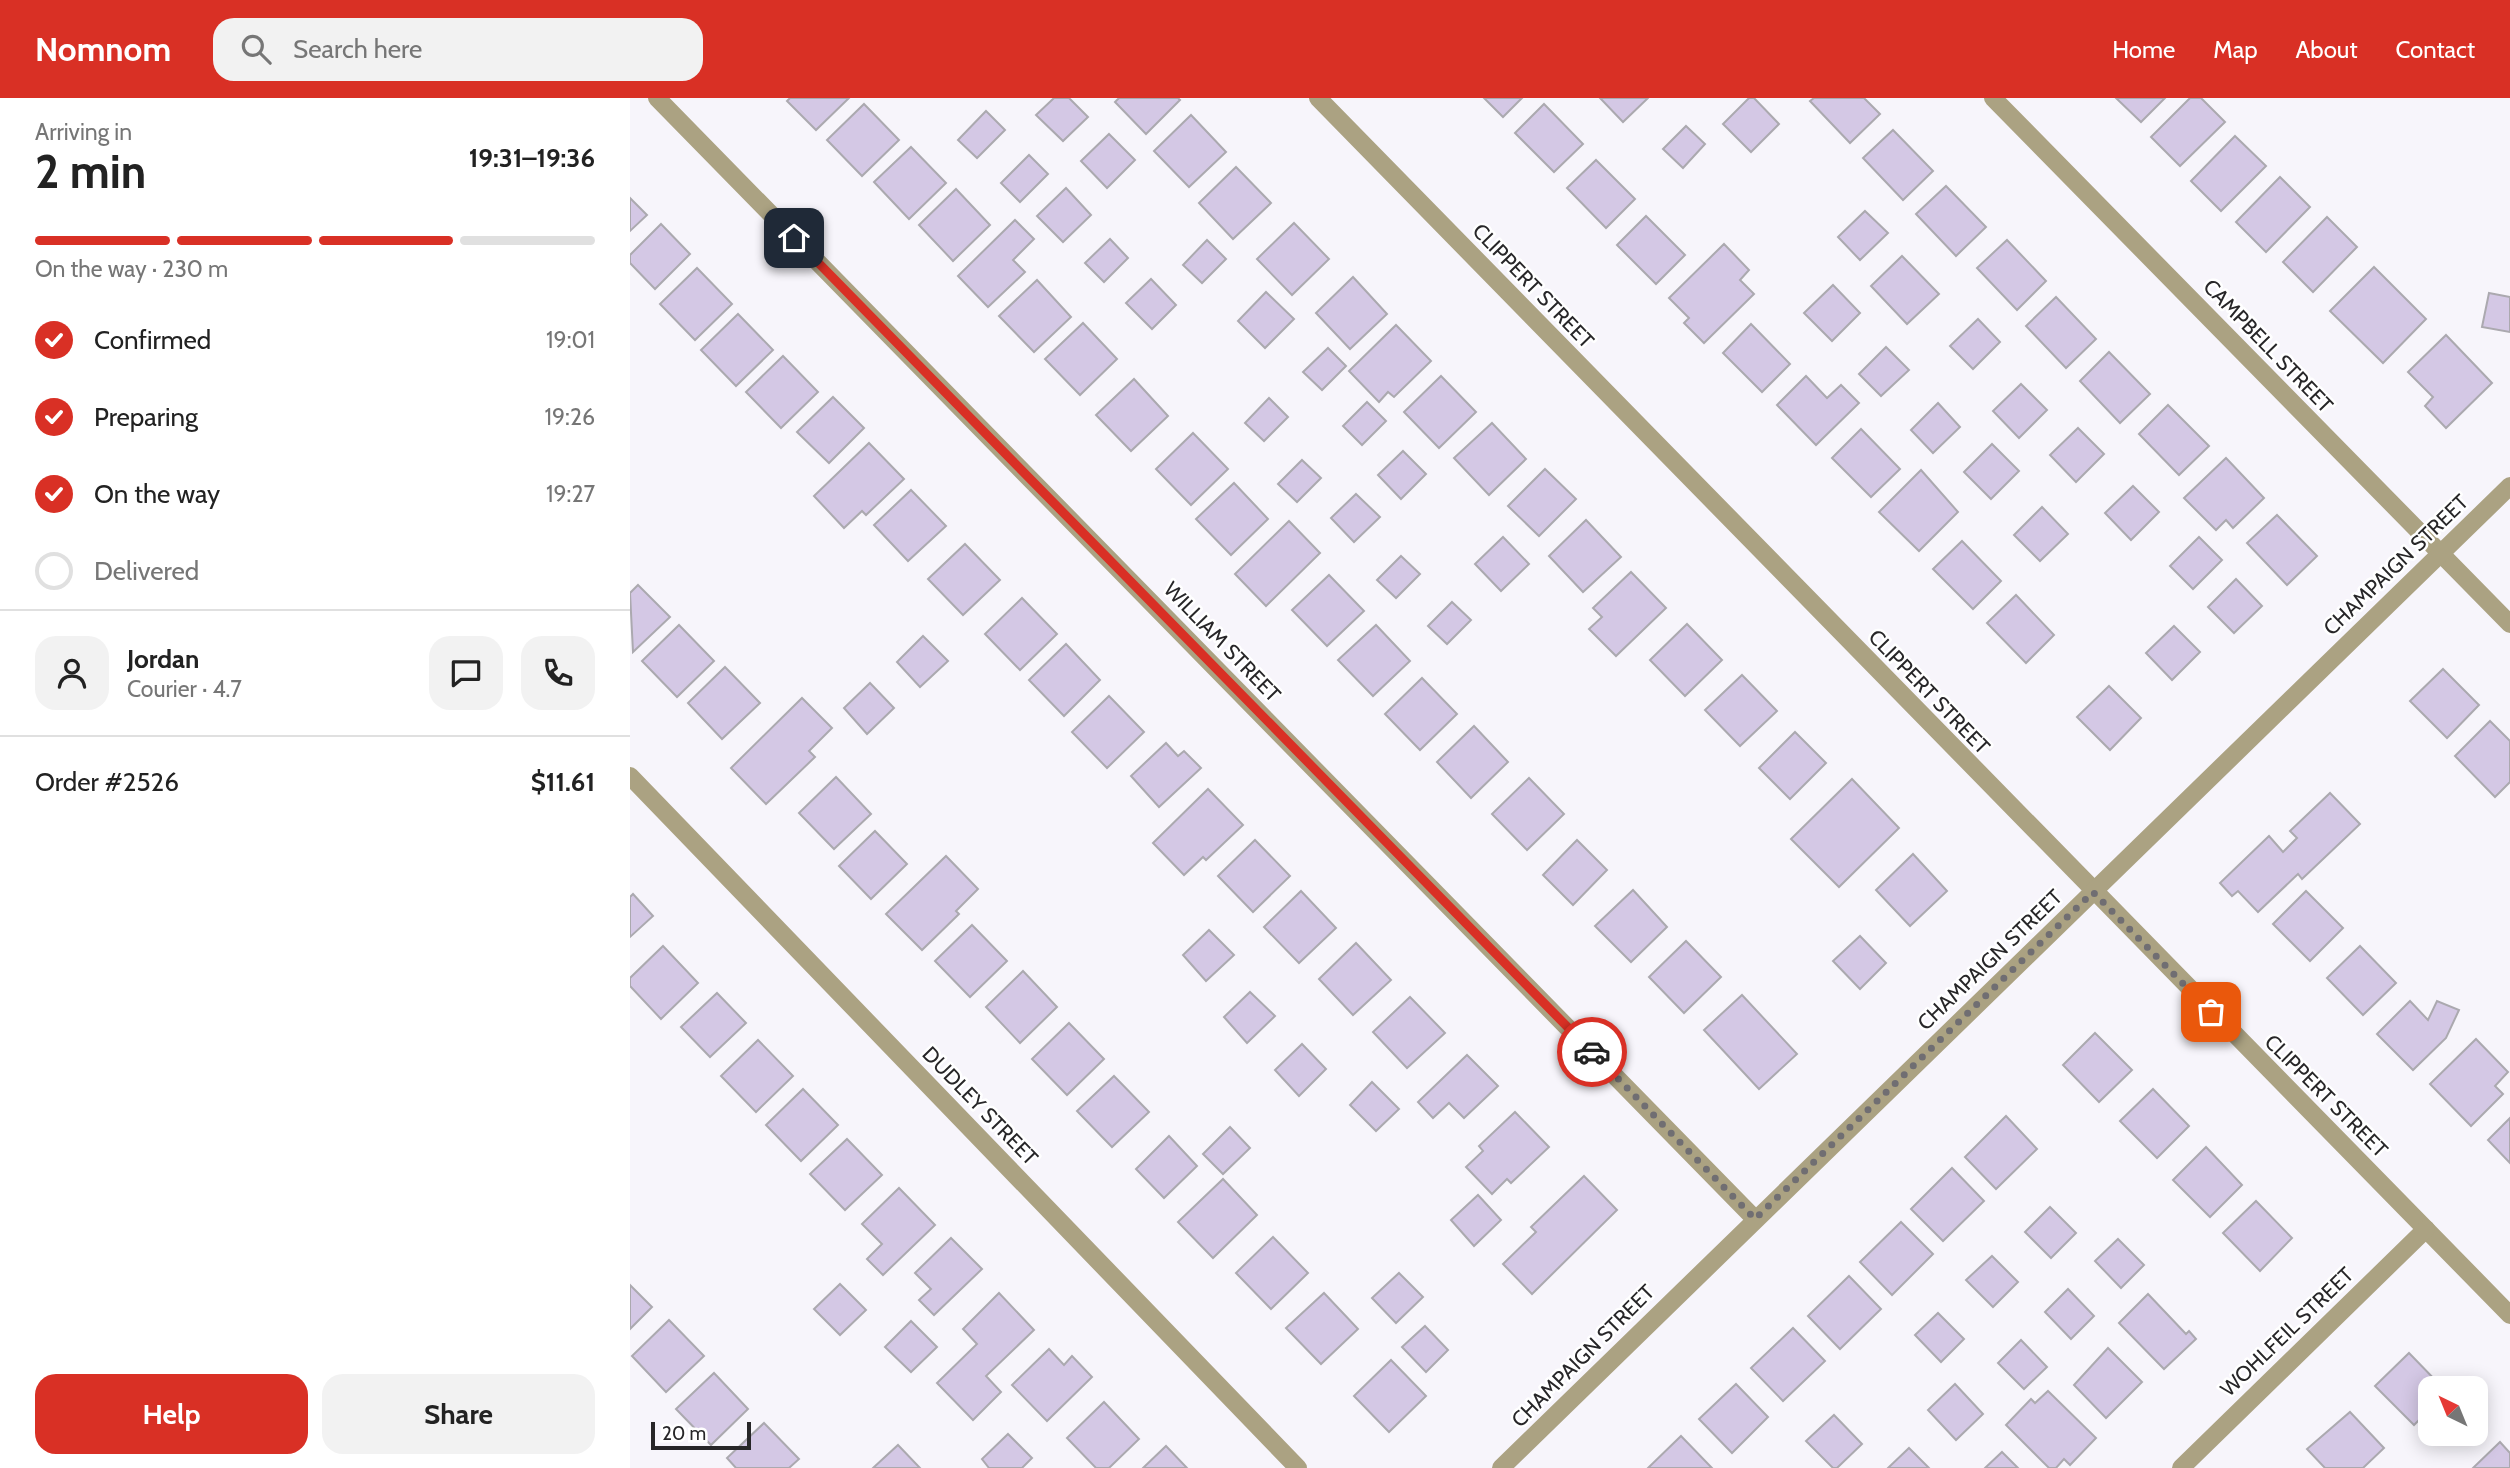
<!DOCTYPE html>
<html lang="en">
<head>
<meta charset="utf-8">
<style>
	:root { --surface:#fff; --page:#f2f2f2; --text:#222; --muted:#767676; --line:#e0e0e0; --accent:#d93025 }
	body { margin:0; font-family:Cabin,sans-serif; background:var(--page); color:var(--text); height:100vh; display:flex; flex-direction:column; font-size:26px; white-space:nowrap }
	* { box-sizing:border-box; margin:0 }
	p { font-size:23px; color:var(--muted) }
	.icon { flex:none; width:38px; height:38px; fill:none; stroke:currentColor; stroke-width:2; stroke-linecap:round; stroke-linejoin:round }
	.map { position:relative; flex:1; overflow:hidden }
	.panel { display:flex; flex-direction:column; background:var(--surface); width:630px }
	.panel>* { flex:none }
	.needle { width:46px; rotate:317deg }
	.tools { position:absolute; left:1788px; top:1278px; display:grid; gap:14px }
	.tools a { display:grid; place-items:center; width:70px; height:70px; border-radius:14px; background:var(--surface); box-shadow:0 4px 18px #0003; font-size:35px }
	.scale { position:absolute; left:21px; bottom:18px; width:100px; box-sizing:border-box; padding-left:7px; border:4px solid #272628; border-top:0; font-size:19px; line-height:24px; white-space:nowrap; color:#272628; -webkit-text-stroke:5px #fff; paint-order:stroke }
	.pin { position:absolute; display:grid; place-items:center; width:60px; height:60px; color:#fff; margin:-30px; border-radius:14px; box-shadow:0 4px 10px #0006 }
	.courier { position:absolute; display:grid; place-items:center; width:70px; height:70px; margin:-35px; border:5px solid #d93025; border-radius:50%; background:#fff; color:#222; box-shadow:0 2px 9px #0007 }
	.head em { font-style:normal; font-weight:700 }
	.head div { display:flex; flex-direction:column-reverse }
	.head { display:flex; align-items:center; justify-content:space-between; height:119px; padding:0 35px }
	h1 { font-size:46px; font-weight:700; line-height:52px }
	.bar { display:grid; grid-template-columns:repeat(4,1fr); gap:10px 7px; align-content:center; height:84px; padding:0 35px }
	.bar i { height:9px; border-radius:5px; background:var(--line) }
	.bar .selected { background:var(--accent) }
	.bar p { grid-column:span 4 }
	.line { display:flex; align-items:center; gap:18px; padding:0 35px; border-top:2px solid var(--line) }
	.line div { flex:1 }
	.round { display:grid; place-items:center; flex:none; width:74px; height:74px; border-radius:21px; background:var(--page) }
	ol { padding:0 35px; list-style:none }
	li { display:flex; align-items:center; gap:21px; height:77px }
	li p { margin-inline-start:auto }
	li .icon { padding:7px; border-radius:50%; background:var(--accent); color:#fff; stroke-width:4 }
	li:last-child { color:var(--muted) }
	li i { width:38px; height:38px; border:4px solid var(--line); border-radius:50% }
	.primary-button { display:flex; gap:14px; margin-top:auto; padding:14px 35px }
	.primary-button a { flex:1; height:80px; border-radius:21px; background:var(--accent); color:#fff; font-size:28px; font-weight:700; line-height:80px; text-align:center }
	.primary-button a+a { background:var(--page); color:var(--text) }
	header { display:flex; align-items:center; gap:42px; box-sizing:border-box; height:98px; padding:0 35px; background:var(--accent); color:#fff }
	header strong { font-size:33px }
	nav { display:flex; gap:38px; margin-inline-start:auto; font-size:24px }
	.search { width:490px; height:63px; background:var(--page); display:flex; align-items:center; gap:18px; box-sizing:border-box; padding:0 24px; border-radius:21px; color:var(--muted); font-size:26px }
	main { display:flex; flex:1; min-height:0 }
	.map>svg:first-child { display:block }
	.building { fill:#d4c8e5; stroke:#aba9af; stroke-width:2 }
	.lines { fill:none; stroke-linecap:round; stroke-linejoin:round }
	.minor { stroke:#aba282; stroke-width:18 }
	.done { stroke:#706e72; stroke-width:7; stroke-dasharray:0 12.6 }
	.route { stroke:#d93025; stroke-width:9 }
	.labels { text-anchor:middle; stroke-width:5; stroke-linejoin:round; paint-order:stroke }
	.street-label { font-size:21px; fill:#272628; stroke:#fff }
</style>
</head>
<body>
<header>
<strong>Nomnom</strong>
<div class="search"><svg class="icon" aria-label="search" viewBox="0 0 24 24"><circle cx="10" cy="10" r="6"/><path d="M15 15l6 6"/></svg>Search here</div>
<nav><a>Home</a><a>Map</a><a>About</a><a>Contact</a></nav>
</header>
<main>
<section class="panel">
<div class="head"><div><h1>2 min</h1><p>Arriving in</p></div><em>19:31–19:36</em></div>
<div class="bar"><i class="selected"></i><i class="selected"></i><i class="selected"></i><i></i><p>On the way · 230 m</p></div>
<ol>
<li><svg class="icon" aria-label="check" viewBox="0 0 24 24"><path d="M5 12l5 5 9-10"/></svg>Confirmed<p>19:01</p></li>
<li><svg class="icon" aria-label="check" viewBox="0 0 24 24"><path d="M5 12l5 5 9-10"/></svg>Preparing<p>19:26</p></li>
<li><svg class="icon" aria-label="check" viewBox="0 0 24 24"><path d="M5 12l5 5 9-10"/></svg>On the way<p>19:27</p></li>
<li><i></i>Delivered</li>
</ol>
<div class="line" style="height:126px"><a class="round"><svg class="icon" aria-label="person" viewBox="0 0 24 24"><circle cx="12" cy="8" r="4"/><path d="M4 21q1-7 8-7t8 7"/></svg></a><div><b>Jordan</b><p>Courier · 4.7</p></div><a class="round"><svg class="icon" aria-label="chat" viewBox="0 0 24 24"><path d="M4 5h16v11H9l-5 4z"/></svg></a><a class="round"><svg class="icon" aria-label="phone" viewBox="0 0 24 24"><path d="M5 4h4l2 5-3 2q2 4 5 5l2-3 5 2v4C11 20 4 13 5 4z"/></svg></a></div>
<div class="line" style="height:91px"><div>Order #2526</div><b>$11.61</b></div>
<div class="primary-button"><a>Help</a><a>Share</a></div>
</section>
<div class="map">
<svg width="1880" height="1370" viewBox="0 0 1880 1370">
	<rect width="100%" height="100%" fill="#f7f5fb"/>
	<!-- building -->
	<g class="building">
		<path d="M160,0H219L186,32L157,3Z"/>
		<path d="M424,0H439L458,19L433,43L406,17Z"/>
		<path d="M489,0H548L550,2L516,36L485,4Z"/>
		<path d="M854,0H892L873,19Z"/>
		<path d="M970,0H1018L993,24Z"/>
		<path d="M1119,0H1124L1149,26L1121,54L1093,26Z"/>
		<path d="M1184,0H1234L1250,16L1220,45L1180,3Z"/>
		<path d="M1486,0H1535L1511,24Z"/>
		<path d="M1560,0H1571L1595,24L1550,68L1521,39Z"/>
		<path d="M234,6L269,42L232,78L197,42Z"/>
		<path d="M914,6L953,46L924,74L885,35Z"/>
		<path d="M356,13L375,32L347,60L328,42Z"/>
		<path d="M561,17L596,54L559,89L524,53Z"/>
		<path d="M1056,28L1075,46L1053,70L1033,51Z"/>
		<path d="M1263,32L1303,73L1273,102L1233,60Z"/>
		<path d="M479,36L505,62L477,90L451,63Z"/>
		<path d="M1605,38L1636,68L1591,113L1561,83Z"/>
		<path d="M281,49L316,85L279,121L244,84Z"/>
		<path d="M399,57L418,76L390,104L371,85Z"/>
		<path d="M966,62L1005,101L976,130L937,90Z"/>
		<path d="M606,69L641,105L603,141L569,105Z"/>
		<path d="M1650,79L1680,109L1636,154L1606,124Z"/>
		<path d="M1316,88L1356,129L1326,158L1286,116Z"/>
		<path d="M436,90L461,117L433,144L407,118Z"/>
		<path d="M326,91L360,127L323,163L289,127Z"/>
		<path d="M0,100L17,117L0,133Z"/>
		<path d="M1235,113L1258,135L1230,162L1208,139Z"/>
		<path d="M1016,118L1055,157L1026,186L987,147Z"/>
		<path d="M1697,119L1727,149L1683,194L1653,164Z"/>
		<path d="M385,122L404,141L383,162L395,174L358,209L328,178Z"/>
		<path d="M664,125L699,161L662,197L627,161Z"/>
		<path d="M31,126L60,156L25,191L0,165V157Z"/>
		<path d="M480,141L498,160L474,184L455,165Z"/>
		<path d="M577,142L596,161L572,185L553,167Z"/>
		<path d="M1377,142L1416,183L1387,212L1347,170Z"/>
		<path d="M1094,146L1119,172L1110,182L1124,196L1074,245L1054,225L1059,220L1039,200Z"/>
		<path d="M1272,158L1309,196L1277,226L1241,188Z"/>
		<path d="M1744,169L1796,221L1753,265L1700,213Z"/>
		<path d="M67,170L102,206L65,242L30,206Z"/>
		<path d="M723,179L757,216L720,251L686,215Z"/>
		<path d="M521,181L546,207L522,231L496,205Z"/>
		<path d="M407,182L441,219L404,254L369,218Z"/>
		<path d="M1203,187L1230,215L1202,243L1174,215Z"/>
		<path d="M636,194L664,221L635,250L608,223Z"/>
		<path d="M1859,195L1880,199V234L1852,229Z"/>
		<path d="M1426,199L1466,241L1436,270L1396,228Z"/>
		<path d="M108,216L143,252L106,288L71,252Z"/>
		<path d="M1348,221L1370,244L1343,271L1320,248Z"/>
		<path d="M453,225L487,261L450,297L415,261Z"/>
		<path d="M1121,226L1160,266L1132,294L1093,255Z"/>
		<path d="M766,227L801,263L764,299L758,294L749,304L719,273Z"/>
		<path d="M1816,237L1862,285L1816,330L1795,308L1803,299L1778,274Z"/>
		<path d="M1256,249L1279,272L1251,298L1229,276Z"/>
		<path d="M698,250L716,268L692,292L673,274Z"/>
		<path d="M1479,254L1520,296L1490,325L1450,283Z"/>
		<path d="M153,258L188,294L151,330L116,294Z"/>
		<path d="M811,278L846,314L809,350L774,314Z"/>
		<path d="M1176,278L1197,300L1211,287L1229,305L1186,347L1147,307Z"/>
		<path d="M504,281L538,318L501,353L466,317Z"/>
		<path d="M1391,286L1417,312L1389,340L1363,313Z"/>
		<path d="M203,299L234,330L199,365L167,334Z"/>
		<path d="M639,300L658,319L634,343L615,325Z"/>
		<path d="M737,304L756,323L732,347L713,328Z"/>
		<path d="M1308,305L1330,329L1303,355L1281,332Z"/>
		<path d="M1538,307L1579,348L1549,377L1509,336Z"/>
		<path d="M862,325L896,361L859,397L824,360Z"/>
		<path d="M1448,330L1474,356L1446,384L1420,357Z"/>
		<path d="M1231,331L1270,371L1241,399L1202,360Z"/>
		<path d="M563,335L598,371L561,407L526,371Z"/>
		<path d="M239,345L274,381L236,417L232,413L214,430L184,398Z"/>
		<path d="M1362,346L1389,373L1361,401L1334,374Z"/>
		<path d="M773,353L796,376L771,401L748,377Z"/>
		<path d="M1596,360L1634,400L1603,430L1596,422L1586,432L1554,400Z"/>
		<path d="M672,362L691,380L667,404L648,386Z"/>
		<path d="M915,371L946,401L909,438L878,408Z"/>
		<path d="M1291,372L1328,414L1289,453L1249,414Z"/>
		<path d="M604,385L638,421L601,457L566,421Z"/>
		<path d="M1503,388L1529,414L1501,442L1475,415Z"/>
		<path d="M281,392L316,428L278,463L244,427Z"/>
		<path d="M726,396L750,419L724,444L701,420Z"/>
		<path d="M1412,409L1438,436L1410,463L1384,437Z"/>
		<path d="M1647,417L1687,458L1657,487L1617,445Z"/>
		<path d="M956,422L991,459L953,494L919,458Z"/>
		<path d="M659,423L690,455L636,508L605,476Z"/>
		<path d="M873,439L899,466L871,493L845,466Z"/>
		<path d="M1569,439L1592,462L1563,491L1540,468Z"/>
		<path d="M1332,443L1371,483L1343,511L1303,471Z"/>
		<path d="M335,446L370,482L333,517L298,481Z"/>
		<path d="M771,458L790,476L766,500L747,482Z"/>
		<path d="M1001,474L1036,510L986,558L959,531L972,519L963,510Z"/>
		<path d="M699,477L734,513L697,548L662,512Z"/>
		<path d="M1606,481L1632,508L1604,535L1578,509Z"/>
		<path d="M8,487L40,519L3,554L0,495Z"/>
		<path d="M1386,497L1424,537L1396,565L1357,525Z"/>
		<path d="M392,500L427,536L390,572L355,536Z"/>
		<path d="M822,504L841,522L817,546L798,528Z"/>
		<path d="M1057,526L1092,562L1055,598L1020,562Z"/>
		<path d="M49,527L84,563L47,599L12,563Z"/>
		<path d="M746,527L780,563L743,598L708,562Z"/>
		<path d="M1544,528L1570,554L1542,582L1516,555Z"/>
		<path d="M293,538L318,563L290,589L267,564Z"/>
		<path d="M436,546L470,582L434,618L399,582Z"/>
		<path d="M95,569L130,605L92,641L58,605Z"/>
		<path d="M1813,571L1849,607L1817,640L1780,603Z"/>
		<path d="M1112,577L1147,613L1110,648L1075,612Z"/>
		<path d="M792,580L827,616L790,652L755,616Z"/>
		<path d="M240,585L264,610L237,636L214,610Z"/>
		<path d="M1479,588L1511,620L1480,652L1447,619Z"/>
		<path d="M479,598L514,634L477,670L442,634Z"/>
		<path d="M172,600L202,630L179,653L185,659L136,706L101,670Z"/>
		<path d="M1860,623L1880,643V684L1865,699L1825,658Z"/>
		<path d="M844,628L878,664L841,700L807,664Z"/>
		<path d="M1165,634L1196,665L1160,701L1129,670Z"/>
		<path d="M536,645L548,658L554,653L571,670L529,709L501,678Z"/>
		<path d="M206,679L241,716L204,751L169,715Z"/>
		<path d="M899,680L934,716L897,752L862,716Z"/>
		<path d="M1222,681L1269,730L1209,789L1161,741Z"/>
		<path d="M578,691L613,727L576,762L573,759L554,777L523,745Z"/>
		<path d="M1700,695L1730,726L1672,781L1668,776L1628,814L1608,793L1602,798L1590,785L1639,738L1653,754L1667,740L1660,733Z"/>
		<path d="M245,733L277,766L241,801L209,768Z"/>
		<path d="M625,742L660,778L623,814L588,778Z"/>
		<path d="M947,742L977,772L943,807L913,777Z"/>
		<path d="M1283,756L1317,793L1280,828L1246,792Z"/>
		<path d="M316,758L348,791L326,813L329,816L292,852L256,816Z"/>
		<path d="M1003,792L1037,829L1001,864L965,828Z"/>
		<path d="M671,793L706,830L669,865L634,829Z"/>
		<path d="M1676,793L1713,830L1680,863L1643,826Z"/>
		<path d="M3,796L23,818L0,839V799Z"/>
		<path d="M342,827L377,863L340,899L305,863Z"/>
		<path d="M579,832L604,857L576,883L553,857Z"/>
		<path d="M1230,838L1256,865L1230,891L1203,863Z"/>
		<path d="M1056,843L1091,879L1054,915L1019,879Z"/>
		<path d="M726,845L761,882L723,917L689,881Z"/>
		<path d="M33,848L68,885L31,921L0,888V880Z"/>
		<path d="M1730,848L1766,885L1733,917L1697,880Z"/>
		<path d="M393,873L427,909L390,945L356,909Z"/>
		<path d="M620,894L645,918L617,945L594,919Z"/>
		<path d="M87,895L116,925L80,959L51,929Z"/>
		<path d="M1112,897L1167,956L1129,991L1074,932Z"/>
		<path d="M780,899L815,935L777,970L743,934Z"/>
		<path d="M1780,903L1798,922L1807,903L1829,912L1816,940L1783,972L1747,936Z"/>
		<path d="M439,925L474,961L437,997L402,961Z"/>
		<path d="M1465,935L1502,972L1469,1004L1433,967Z"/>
		<path d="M1846,941L1878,974L1865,988L1873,996L1841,1028L1800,986Z"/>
		<path d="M128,942L163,978L126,1014L91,978Z"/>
		<path d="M672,946L696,971L669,998L645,972Z"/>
		<path d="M837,957L868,988L834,1020L819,1005L803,1020L788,1004Z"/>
		<path d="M484,978L519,1014L482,1049L447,1013Z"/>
		<path d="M742,984L769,1011L746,1033L720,1007Z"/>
		<path d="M173,991L208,1027L171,1063L136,1027Z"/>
		<path d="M1523,991L1559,1028L1527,1060L1490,1023Z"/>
		<path d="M885,1014L919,1049L881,1085L877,1081L862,1096L836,1069L853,1053L849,1048Z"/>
		<path d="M1376,1018L1407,1051L1366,1091L1335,1059Z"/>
		<path d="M1880,1020V1065L1858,1042Z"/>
		<path d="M600,1029L620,1050L593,1076L573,1056Z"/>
		<path d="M539,1038L567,1068L534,1100L506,1071Z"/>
		<path d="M217,1041L252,1077L215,1112L180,1076Z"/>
		<path d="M1576,1049L1612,1087L1580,1119L1543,1082Z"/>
		<path d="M1322,1070L1354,1103L1313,1143L1281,1111Z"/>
		<path d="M954,1078L987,1112L902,1196L873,1166L906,1134L901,1129Z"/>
		<path d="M593,1081L627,1117L583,1160L548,1124Z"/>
		<path d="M269,1090L305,1127L253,1177L237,1161L252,1146L232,1126Z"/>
		<path d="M848,1097L871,1122L844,1148L821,1122Z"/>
		<path d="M1626,1103L1662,1140L1630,1173L1593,1135Z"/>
		<path d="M1420,1109L1446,1135L1421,1160L1395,1134Z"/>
		<path d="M1271,1124L1303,1156L1262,1197L1230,1164Z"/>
		<path d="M643,1139L678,1175L641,1211L606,1175Z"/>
		<path d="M321,1140L352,1171L304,1217L289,1202L301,1191L285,1175Z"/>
		<path d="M1488,1141L1514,1167L1491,1190L1465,1163Z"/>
		<path d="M1362,1158L1388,1184L1363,1209L1336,1182Z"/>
		<path d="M769,1175L793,1199L766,1225L742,1200Z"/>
		<path d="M1219,1178L1251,1211L1210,1251L1178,1218Z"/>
		<path d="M210,1186L236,1212L210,1237L184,1211Z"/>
		<path d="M0,1187L22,1209L0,1231Z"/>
		<path d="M1438,1191L1464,1218L1441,1241L1415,1214Z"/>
		<path d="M369,1195L404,1232L356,1278L371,1294L343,1322L307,1285L347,1246L333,1231Z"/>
		<path d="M694,1195L728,1231L691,1266L656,1230Z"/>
		<path d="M1518,1196L1556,1236L1559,1233L1566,1241L1534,1271L1489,1225Z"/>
		<path d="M1308,1215L1334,1241L1311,1264L1285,1237Z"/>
		<path d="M39,1222L74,1258L36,1294L2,1258Z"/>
		<path d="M281,1223L307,1249L281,1274L255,1249Z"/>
		<path d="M795,1228L818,1252L796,1274L772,1249Z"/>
		<path d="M1163,1230L1195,1263L1153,1303L1121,1270Z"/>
		<path d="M1391,1242L1417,1269L1394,1291L1368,1265Z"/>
		<path d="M1478,1250L1512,1284L1476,1320L1444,1287Z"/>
		<path d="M419,1251L434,1267L442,1258L462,1279L417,1323L382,1287Z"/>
		<path d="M1779,1255L1813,1290H1801V1310L1784,1327L1745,1288Z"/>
		<path d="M761,1262L796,1298L759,1334L724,1298Z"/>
		<path d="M84,1275L118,1311L81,1347L46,1311Z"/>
		<path d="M1106,1286L1138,1319L1102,1355L1069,1321Z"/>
		<path d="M1325,1286L1353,1316L1326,1342L1298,1312Z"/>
		<path d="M1418,1293L1466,1340L1440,1367L1434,1361L1426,1370H1419L1376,1327L1401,1301L1405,1305Z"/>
		<path d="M474,1304L509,1341L479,1370H466L437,1340Z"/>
		<path d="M1720,1314L1754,1350L1733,1370H1695L1677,1351Z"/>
		<path d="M1204,1317L1232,1346L1207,1370H1203L1176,1343Z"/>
		<path d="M134,1325L169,1361L159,1370H106L97,1360Z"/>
		<path d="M378,1336L402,1360L392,1370H359L352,1361Z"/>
		<path d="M1051,1338L1082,1370H1018Z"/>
		<path d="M1870,1344L1880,1355V1370H1843Z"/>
		<path d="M268,1347L290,1370H243Z"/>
		<path d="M536,1348L557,1370H513Z"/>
		<path d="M1279,1350L1299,1370H1258Z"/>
		<path d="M1372,1354L1388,1370H1355Z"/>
	</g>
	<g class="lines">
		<!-- minor -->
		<g class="minor">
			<path d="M27,0L1125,1121"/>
			<path d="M688,0L1880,1217"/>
			<path d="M1363,0L1880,526"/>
			<path d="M0,678L668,1370"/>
			<path d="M871,1370L1880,388"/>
			<path d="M1551,1370L1796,1131"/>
		</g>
	</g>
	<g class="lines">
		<!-- done -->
		<path class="done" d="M962,954L1125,1121L1463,794L1581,914"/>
		<!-- route -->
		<path class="route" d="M164,140L962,954"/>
	</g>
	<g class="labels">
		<!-- street labels -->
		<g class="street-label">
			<text transform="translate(903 188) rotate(46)" y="7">CLIPPERT STREET</text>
			<text transform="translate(1638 248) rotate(46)" y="7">CAMPBELL STREET</text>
			<text transform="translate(1766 467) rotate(-44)" y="7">CHAMPAIGN STREET</text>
			<text transform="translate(592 544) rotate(46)" y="7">WILLIAM STREET</text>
			<text transform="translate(1299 594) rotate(46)" y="7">CLIPPERT STREET</text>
			<text transform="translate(1360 862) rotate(-44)" y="7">CHAMPAIGN STREET</text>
			<text transform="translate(1696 998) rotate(45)" y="7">CLIPPERT STREET</text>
			<text transform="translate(350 1008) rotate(46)" y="7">DUDLEY STREET</text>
			<text transform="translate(1657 1234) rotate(-44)" y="7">WOHLFEIL STREET</text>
			<text transform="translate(953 1258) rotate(-45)" y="7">CHAMPAIGN STREET</text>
		</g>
	</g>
</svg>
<div class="tools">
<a><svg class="needle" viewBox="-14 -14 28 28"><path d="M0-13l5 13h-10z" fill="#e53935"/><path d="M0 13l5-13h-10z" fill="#767676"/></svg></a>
</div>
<div class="scale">20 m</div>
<div class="pin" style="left:1581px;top:914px;background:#ea580c"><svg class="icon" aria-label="bag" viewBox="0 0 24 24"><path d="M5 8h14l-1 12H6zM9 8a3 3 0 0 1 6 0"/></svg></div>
<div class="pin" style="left:164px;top:140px;background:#1f2937"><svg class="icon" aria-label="home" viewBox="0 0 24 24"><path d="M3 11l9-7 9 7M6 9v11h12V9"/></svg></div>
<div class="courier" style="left:962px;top:954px"><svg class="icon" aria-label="car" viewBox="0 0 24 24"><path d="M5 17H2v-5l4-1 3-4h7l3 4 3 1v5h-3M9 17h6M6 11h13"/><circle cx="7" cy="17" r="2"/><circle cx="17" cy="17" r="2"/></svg></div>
</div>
</main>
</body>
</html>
